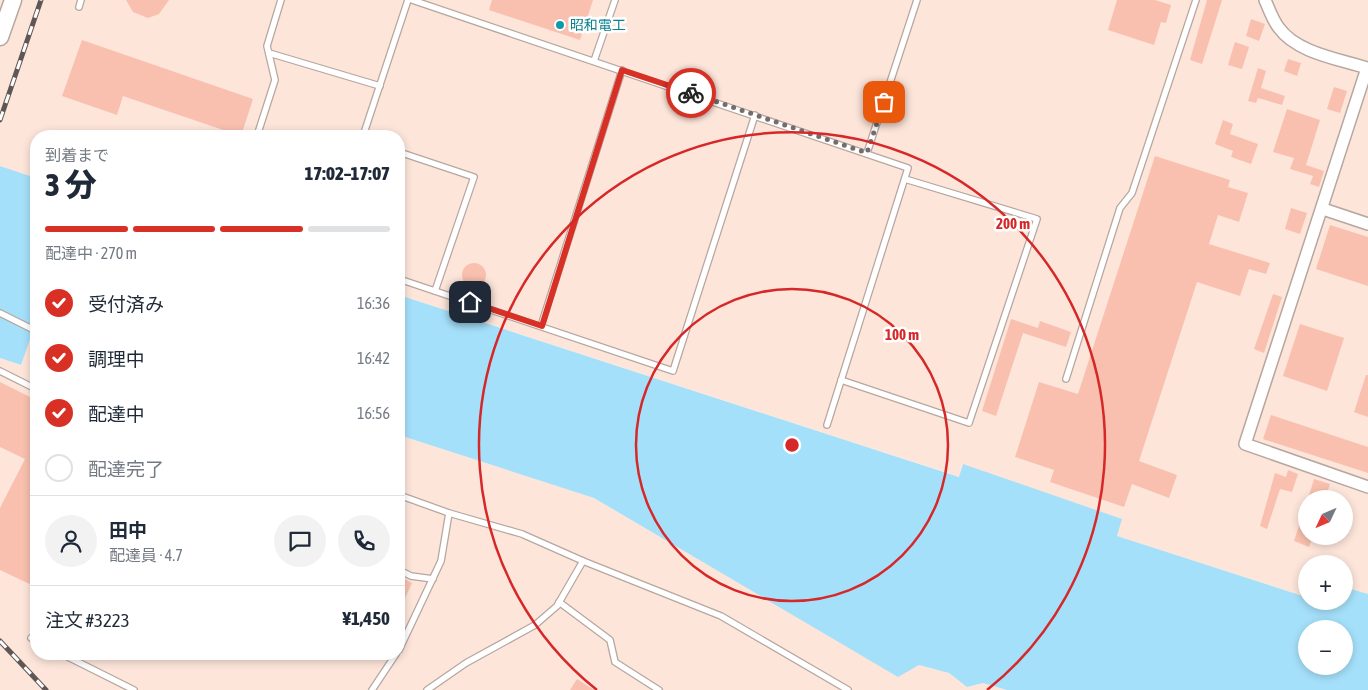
<!DOCTYPE html>
<html lang="ja">
<head>
<meta charset="utf-8">
<style>
	:root { --surface:#fff; --page:#f2f2f3; --text:#1f2937; --muted:#747a83; --line:#e0e1e3; --accent:#d93025 }
	body { margin:0; font-family:"Asap Condensed","Noto Sans JP",sans-serif; background:var(--page); color:var(--text); height:100vh; display:flex; flex-direction:column; font-size:19px; white-space:nowrap }
	* { box-sizing:border-box; margin:0 }
	p { font-size:16px; color:var(--muted) }
	.icon { flex:none; width:28px; height:28px; fill:none; stroke:currentColor; stroke-width:2; stroke-linecap:round; stroke-linejoin:round }
	.map { position:relative; flex:1; overflow:hidden }
	.side { position:absolute; left:30px; top:130px; width:375px; height:530px; display:flex; flex-direction:column; background:var(--surface); border-radius:20px; box-shadow:0 2px 8px #0003 }
	.side>* { flex:none }
	.needle { width:32px; rotate:226deg }
	.fabs { position:absolute; left:1298px; top:490px; display:grid; gap:10px }
	.fabs a { display:grid; place-items:center; width:55px; height:55px; border-radius:50%; background:var(--surface); box-shadow:0 2px 8px #0003; font-size:25px }
	.pin { position:absolute; display:grid; place-items:center; width:42px; height:42px; color:#fff; margin:-21px; border-radius:10px; box-shadow:0 2px 8px #0006 }
	.courier { position:absolute; display:grid; place-items:center; width:50px; height:50px; margin:-25px; border:4px solid #d93025; border-radius:50%; background:#fff; color:#222; box-shadow:0 1px 6px #0007 }
	.headline em { font-style:normal; font-weight:800 }
	.headline div { display:flex; flex-direction:column-reverse }
	.headline { display:flex; align-items:center; justify-content:space-between; height:85px; padding:0 15px }
	h1 { font-size:32px; font-weight:800; line-height:38px }
	.bar { display:grid; grid-template-columns:repeat(4,1fr); gap:8px 5px; align-content:center; height:60px; padding:0 15px }
	.bar i { height:6px; border-radius:4px; background:var(--line) }
	.bar .on { background:var(--accent) }
	.bar p { grid-column:span 4 }
	.line { display:flex; align-items:center; gap:12px; padding:0 15px; border-top:1px solid var(--line) }
	.line div { flex:1 }
	.round { display:grid; place-items:center; flex:none; width:52px; height:52px; border-radius:26px; background:var(--page) }
	ol { padding:0 15px; list-style:none }
	li { display:flex; align-items:center; gap:15px; height:55px }
	li p { margin-inline-start:auto }
	li .icon { padding:5px; border-radius:50%; background:var(--accent); color:#fff; stroke-width:4 }
	li:last-child { color:var(--muted) }
	li i { width:28px; height:28px; border:2px solid var(--line); border-radius:50% }
	.map>svg:first-child { display:block }
	.built { fill:#fde5da; fill-rule:evenodd }
	.water { fill:#a5e0fa; fill-rule:evenodd }
	.building { fill:#f9c0af }
	.lines { fill:none; stroke-linecap:round; stroke-linejoin:round }
	.service-casing { stroke:#b6a7a0; stroke-width:8 }
	.minor-casing { stroke:#b6a7a0; stroke-width:14 }
	.secondary-casing { stroke:#b6a7a0; stroke-width:19 }
	.service { stroke:#fff; stroke-width:5.5 }
	.minor { stroke:#fff; stroke-width:11 }
	.secondary { stroke:#fff; stroke-width:16 }
	.rail-casing { stroke:#5e5755; stroke-width:5 }
	.rail { stroke:#fff; stroke-width:3; stroke-dasharray:9; stroke-linecap:butt }
	.done { stroke:#756d6b; stroke-width:5; stroke-dasharray:0 9 }
	.route { stroke:#d93025; stroke-width:6 }
	.ring { fill:none; stroke:#d62828; stroke-width:2.5 }
	.culture-dot { fill:#0f9aa8; stroke:#fff; stroke-width:2 }
	.labels { text-anchor:middle; stroke-width:5; stroke-linejoin:round; paint-order:stroke }
	.culture-label { font-size:14px; fill:#0d838f; stroke:#fff; text-anchor:start }
	.centre { fill:#d62828; stroke:#fff; stroke-width:2.5 }
	.ring-label { font-size:15px; text-anchor:middle; font-weight:bold; fill:#d62828; stroke:#fff; stroke-width:5; stroke-linejoin:round; paint-order:stroke }
</style>
</head>
<body>
<div class="map">
<svg width="1368" height="690" viewBox="0 0 1368 690">
	<rect width="100%" height="100%" fill="#fef4f0"/>
	<!-- built -->
	<g class="built">
		<path d="M0,0H1368V594L1344,587V564H1306V597L1117,536L1121,519L962,465L960,477L399,295V136H36V178L0,166ZM1306,499H1344V536H1306Z"/>
		<path d="M36,322V654H399V435L594,498L898,676L919,665L949,673L967,687L983,683L1007,690H0V358L21,365Z"/>
	</g>
	<!-- water -->
	<g class="water">
		<path d="M0,166L36,178V322L21,365L0,358Z"/>
		<path d="M399,295L959,477L963,464L1122,519L1117,536L1306,597V601H1319L1334,606L1336,601H1344V587L1368,594V690H1007L983,683L967,687L949,673L919,665L898,677L594,498L399,435ZM1306,629H1344V666H1306Z"/>
	</g>
	<!-- building -->
	<g class="building">
		<path d="M126,0H169L159,14L148,18L133,12Z"/>
		<path d="M492,0H593L580,40L489,10Z"/>
		<path d="M1117,0H1155L1171,5L1166,23L1161,22L1154,45L1108,30Z"/>
		<path d="M1207,0H1222L1202,64L1190,60Z"/>
		<path d="M1251,19L1265,24L1259,41L1246,36Z"/>
		<path d="M82,40L253,99L241,136L123,96L117,115L62,96Z"/>
		<path d="M1235,42L1249,47L1242,69L1228,65Z"/>
		<path d="M1288,59L1301,63L1297,76L1284,71Z"/>
		<path d="M1258,68L1266,71L1261,88L1285,96L1282,105L1258,98L1256,103L1248,101Z"/>
		<path d="M1334,87L1347,91L1340,113L1327,109Z"/>
		<path d="M1287,109L1320,120L1306,165L1324,171L1319,187L1310,184L1313,176L1290,169L1294,158L1273,152Z"/>
		<path d="M1223,120L1233,124L1230,134L1258,144L1251,164L1231,157L1233,151L1215,144Z"/>
		<path d="M1155,156L1230,180L1228,187L1248,193L1239,222L1218,215L1209,244L1270,263L1266,274L1249,269L1240,296L1197,282L1139,461L1177,475L1169,498L1132,484L1124,507L1050,482L1054,470L1015,457L1039,382L1078,394Z"/>
		<path d="M1291,208L1307,213L1300,234L1285,229Z"/>
		<path d="M1330,225L1368,237V286L1316,269Z"/>
		<circle cx="474" cy="275" r="12"/>
		<path d="M1273,294L1282,297L1264,353L1254,349Z"/>
		<path d="M1011,319L1038,328L1040,321L1071,332L1066,347L1023,333L996,416L982,411Z"/>
		<path d="M1300,324L1344,338L1327,391L1283,376Z"/>
		<path d="M1366,375H1368V417L1354,412Z"/>
		<path d="M0,382L36,400V587L0,570V508L25,459L0,447Z"/>
		<path d="M1271,415L1368,447V473L1263,439Z"/>
		<path d="M1288,470L1298,474L1292,492L1280,489L1267,529L1260,526L1275,473L1286,477Z"/>
		<path d="M1314,479L1330,484L1325,499H1308Z"/>
		<path d="M1305,508L1306,536H1313L1309,547L1294,541Z"/>
		<path d="M399,576L412,583L399,611Z"/>
		<path d="M577,679L594,690H570Z"/>
	</g>
	<g class="lines">
		<!-- service casing -->
		<g class="service-casing">
			<g id="service">
				<path d="M412,0L908,168L827,425"/>
				<path d="M79,7L81,0"/>
				<path d="M269,53L380,86"/>
				<path d="M594,61L615,0"/>
				<path d="M257,136L275,80L267,46L281,0"/>
				<path d="M363,136L408,0"/>
				<path d="M399,152L474,177L435,291"/>
				<path d="M867,153L917,0"/>
				<path d="M399,279L673,371L755,115"/>
				<path d="M0,313L36,331"/>
				<path d="M541,326L622,70"/>
				<path d="M0,371L36,389"/>
				<path d="M1066,379L1120,208L1132,193L1196,0"/>
				<path d="M841,380L969,423L1037,219L905,179"/>
				<path d="M399,495L449,513L441,561L399,650"/>
				<path d="M449,513L522,534L583,561L721,616L848,690"/>
				<path d="M399,570L411,576L433,579"/>
				<path d="M559,602L610,640L615,662L659,690"/>
				<path d="M31,638L36,641"/>
				<path d="M62,654L134,690"/>
				<path d="M372,690L396,654"/>
				<path d="M427,690L466,663L535,625L557,606L583,561"/>
			</g>
		</g>
		<!-- minor casing -->
		<g class="minor-casing">
			<g id="minor">
				<path d="M1265,0C1269,9 1273,21 1279,28C1297,53 1339,59 1367,68L1245,444L1368,487"/>
				<path d="M1323,209L1368,224"/>
			</g>
		</g>
		<!-- secondary casing -->
		<g class="secondary-casing">
			<path id="secondary" d="M0,37L13,0"/>
		</g>
		<!-- service -->
		<use href="#service" class="service"/>
		<!-- minor -->
		<use href="#minor" class="minor"/>
		<!-- secondary -->
		<use href="#secondary" class="secondary"/>
		<!-- rail casing -->
		<g class="rail-casing">
			<g id="rail">
				<path d="M0,120L41,0"/>
				<path d="M0,641L46,690"/>
			</g>
		</g>
		<!-- rail -->
		<use href="#rail" class="rail"/>
	</g>
	<g class="lines">
		<!-- done -->
		<path class="done" d="M691,93L867,153L884,102"/>
		<!-- route -->
		<path class="route" d="M470,302L542,326L622,70L691,93"/>
	</g>
	<!-- distance rings -->
	<g class="ring">
		<circle cx="792" cy="445" r="156"/>
		<path d="M597 690A313 313 0 1 1 987 690"/>
	</g>
	<!-- markers -->
	<circle class="culture-dot" cx="560" cy="25" r="5"/>
	<g class="labels">
		<!-- culture labels -->
		<g class="culture-label">
			<text x="570" y="30">昭和電工</text>
		</g>
	</g>
	<circle cx="792" cy="445" r="8" class="centre"/>
	<g class="ring-label">
		<text x="1013" y="229">200 m</text>
		<text x="902" y="340">100 m</text>
	</g>
</svg>
<div class="fabs">
<a><svg class="needle" viewBox="-14 -14 28 28"><path d="M0-13l5 13h-10z" fill="#e53935"/><path d="M0 13l5-13h-10z" fill="#747a83"/></svg></a>
<a>+</a>
<a>−</a>
</div>
<div class="pin" style="left:884px;top:102px;background:#ea580c"><svg class="icon" aria-label="bag" viewBox="0 0 24 24"><path d="M5 8h14l-1 12H6zM9 8a3 3 0 0 1 6 0"/></svg></div>
<div class="pin" style="left:470px;top:302px;background:#1f2937"><svg class="icon" aria-label="home" viewBox="0 0 24 24"><path d="M3 11l9-7 9 7M6 9v11h12V9"/></svg></div>
<div class="courier" style="left:691px;top:93px"><svg class="icon" aria-label="bike" viewBox="0 0 24 24"><circle cx="6" cy="16" r="4"/><circle cx="18" cy="16" r="4"/><path d="M6 16l4-8h5l3 8M10 8l3 8H6M13 5h3"/></svg></div>
<section class="side">
<div class="headline"><div><h1>3 分</h1><p>到着まで</p></div><em>17:02–17:07</em></div>
<div class="bar"><i class="on"></i><i class="on"></i><i class="on"></i><i></i><p>配達中 · 270 m</p></div>
<ol>
<li><svg class="icon" aria-label="check" viewBox="0 0 24 24"><path d="M5 12l5 5 9-10"/></svg>受付済み<p>16:36</p></li>
<li><svg class="icon" aria-label="check" viewBox="0 0 24 24"><path d="M5 12l5 5 9-10"/></svg>調理中<p>16:42</p></li>
<li><svg class="icon" aria-label="check" viewBox="0 0 24 24"><path d="M5 12l5 5 9-10"/></svg>配達中<p>16:56</p></li>
<li><i></i>配達完了</li>
</ol>
<div class="line" style="height:90px"><a class="round"><svg class="icon" aria-label="person" viewBox="0 0 24 24"><circle cx="12" cy="8" r="4"/><path d="M4 21q1-7 8-7t8 7"/></svg></a><div><b>田中</b><p>配達員 · 4.7</p></div><a class="round"><svg class="icon" aria-label="chat" viewBox="0 0 24 24"><path d="M4 5h16v11H9l-5 4z"/></svg></a><a class="round"><svg class="icon" aria-label="phone" viewBox="0 0 24 24"><path d="M5 4h4l2 5-3 2q2 4 5 5l2-3 5 2v4C11 20 4 13 5 4z"/></svg></a></div>
<div class="line" style="height:65px"><div>注文 #3223</div><b>¥1,450</b></div>
</section>
</div>
</body>
</html>
